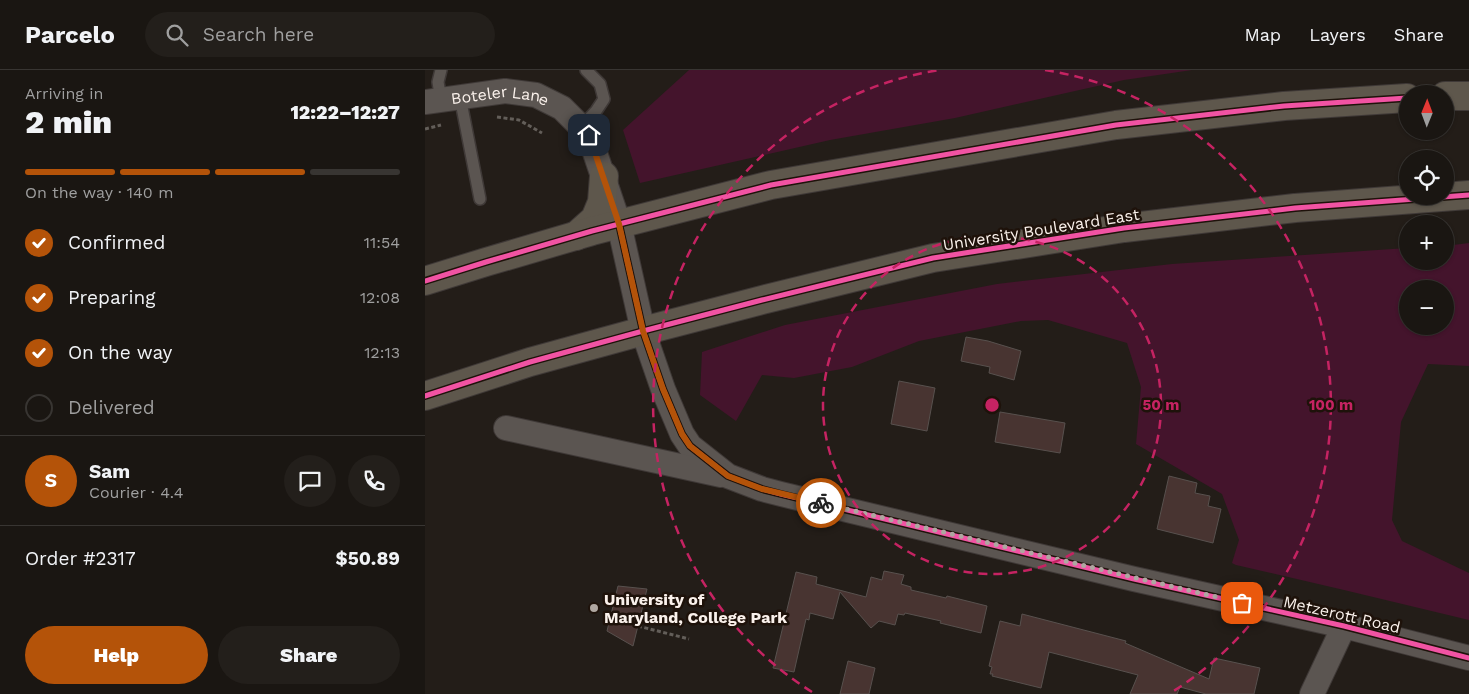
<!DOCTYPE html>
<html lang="en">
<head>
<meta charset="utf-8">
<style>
	:root { --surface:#1a1612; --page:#231f1b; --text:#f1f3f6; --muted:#9f9f9f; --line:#383532; --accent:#b45309 }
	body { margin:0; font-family:"Work Sans",sans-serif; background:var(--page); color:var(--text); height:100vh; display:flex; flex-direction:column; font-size:19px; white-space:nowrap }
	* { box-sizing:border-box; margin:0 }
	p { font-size:16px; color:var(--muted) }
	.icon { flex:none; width:28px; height:28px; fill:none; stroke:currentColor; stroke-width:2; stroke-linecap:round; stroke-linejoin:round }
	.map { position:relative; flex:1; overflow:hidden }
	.details { display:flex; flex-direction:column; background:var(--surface); width:425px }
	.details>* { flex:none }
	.needle { width:32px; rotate:1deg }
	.buttons { position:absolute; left:974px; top:15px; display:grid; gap:10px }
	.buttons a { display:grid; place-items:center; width:55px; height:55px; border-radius:50%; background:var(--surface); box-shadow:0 1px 4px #0004,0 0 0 1px var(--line); font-size:25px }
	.pin { position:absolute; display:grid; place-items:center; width:42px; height:42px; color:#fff; margin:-21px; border-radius:10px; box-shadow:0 2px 8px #0006 }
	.courier { position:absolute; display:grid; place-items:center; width:50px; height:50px; margin:-25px; border:4px solid #b45309; border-radius:50%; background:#fff; color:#222; box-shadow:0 1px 6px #0007 }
	.summary em { font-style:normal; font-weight:800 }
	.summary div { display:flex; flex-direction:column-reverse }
	.summary { display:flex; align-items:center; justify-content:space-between; height:85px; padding:0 25px }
	h1 { font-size:32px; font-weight:800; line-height:38px }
	.bar { display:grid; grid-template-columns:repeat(4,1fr); gap:8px 5px; align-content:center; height:60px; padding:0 25px }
	.bar i { height:6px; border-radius:4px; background:var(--line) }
	.bar .selected { background:var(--accent) }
	.bar p { grid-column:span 4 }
	.line { display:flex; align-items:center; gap:12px; padding:0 25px; border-top:1px solid var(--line) }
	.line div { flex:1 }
	.round { display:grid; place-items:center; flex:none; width:52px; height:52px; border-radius:26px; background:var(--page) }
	ol { padding:0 25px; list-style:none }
	li { display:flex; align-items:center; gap:15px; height:55px }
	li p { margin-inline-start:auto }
	li .icon { padding:5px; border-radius:50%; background:var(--accent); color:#fff; stroke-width:4 }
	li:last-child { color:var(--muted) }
	li i { width:28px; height:28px; border:2px solid var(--line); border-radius:50% }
	.cta { display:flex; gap:10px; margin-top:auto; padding:10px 25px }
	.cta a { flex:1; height:58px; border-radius:30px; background:var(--accent); color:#fff; font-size:20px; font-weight:800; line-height:58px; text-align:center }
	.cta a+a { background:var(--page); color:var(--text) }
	header { display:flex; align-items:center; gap:30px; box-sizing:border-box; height:70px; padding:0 25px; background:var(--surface); border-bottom:1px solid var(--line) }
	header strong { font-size:24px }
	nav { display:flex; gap:28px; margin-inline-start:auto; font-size:18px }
	.search { width:350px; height:45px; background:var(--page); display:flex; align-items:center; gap:12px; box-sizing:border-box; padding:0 18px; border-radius:28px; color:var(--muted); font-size:19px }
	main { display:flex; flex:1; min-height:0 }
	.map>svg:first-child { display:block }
	.green { fill:#44142c; fill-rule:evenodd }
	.building { fill:#483431; stroke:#58514e }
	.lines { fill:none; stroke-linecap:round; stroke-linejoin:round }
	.lane-casing { stroke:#3f3937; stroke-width:14 }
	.street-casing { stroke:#3f3937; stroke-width:26 }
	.primary-casing { stroke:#3f3937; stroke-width:30 }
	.path { stroke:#635e59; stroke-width:3; stroke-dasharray:4 2.5; stroke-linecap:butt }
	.lane { stroke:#5b5551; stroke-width:11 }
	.street { stroke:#5b5551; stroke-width:24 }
	.primary { stroke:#5e574c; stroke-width:28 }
	.cycleway-casing { stroke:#1e120a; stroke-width:8 }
	.cycleway { stroke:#f153a3; stroke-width:5 }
	.done { stroke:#afa7a1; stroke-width:5; stroke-dasharray:0 9 }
	.route { stroke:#b45309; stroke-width:6 }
	.ring { fill:none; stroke:#c52362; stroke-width:2.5; stroke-dasharray:9 6 }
	.poi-dot { fill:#afa7a1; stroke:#1e120a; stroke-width:2 }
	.labels { text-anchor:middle; stroke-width:5; stroke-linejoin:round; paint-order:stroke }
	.street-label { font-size:16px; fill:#faf1eb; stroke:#1e120a }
	.poi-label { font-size:16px; font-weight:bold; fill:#faf1eb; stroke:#1e120a; text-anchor:start }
	.centre { fill:#c52362; stroke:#1e120a; stroke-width:2.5 }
	.ring-label { font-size:15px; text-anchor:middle; font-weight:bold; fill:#c52362; stroke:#1e120a; stroke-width:5; stroke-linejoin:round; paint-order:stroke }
</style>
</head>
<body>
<header>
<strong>Parcelo</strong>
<div class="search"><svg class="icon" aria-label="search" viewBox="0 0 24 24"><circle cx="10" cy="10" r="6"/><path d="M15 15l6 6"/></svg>Search here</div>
<nav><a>Map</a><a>Layers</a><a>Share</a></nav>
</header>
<main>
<section class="details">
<div class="summary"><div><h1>2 min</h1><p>Arriving in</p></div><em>12:22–12:27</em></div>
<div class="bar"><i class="selected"></i><i class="selected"></i><i class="selected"></i><i></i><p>On the way · 140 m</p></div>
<ol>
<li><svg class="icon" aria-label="check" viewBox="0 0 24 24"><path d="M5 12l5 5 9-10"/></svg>Confirmed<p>11:54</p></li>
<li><svg class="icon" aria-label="check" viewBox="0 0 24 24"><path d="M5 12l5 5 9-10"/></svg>Preparing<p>12:08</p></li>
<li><svg class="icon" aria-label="check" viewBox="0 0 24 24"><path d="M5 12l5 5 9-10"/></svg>On the way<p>12:13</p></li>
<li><i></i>Delivered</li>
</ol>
<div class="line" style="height:90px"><b class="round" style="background:var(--accent);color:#fff">S</b><div><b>Sam</b><p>Courier · 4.4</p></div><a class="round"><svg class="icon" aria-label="chat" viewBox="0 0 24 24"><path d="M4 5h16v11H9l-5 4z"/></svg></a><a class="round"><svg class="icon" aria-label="phone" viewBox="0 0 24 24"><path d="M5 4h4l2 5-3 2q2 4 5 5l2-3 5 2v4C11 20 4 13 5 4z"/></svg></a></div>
<div class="line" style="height:65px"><div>Order #2317</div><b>$50.89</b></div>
<div class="cta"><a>Help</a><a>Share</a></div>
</section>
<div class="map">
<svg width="1044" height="624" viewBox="0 0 1044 624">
	<rect width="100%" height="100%" fill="#231d18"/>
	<!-- green -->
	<g class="green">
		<path d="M264,0H767L699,10L530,48L405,70L215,113L198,60Z"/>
		<path d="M1044,173V296L1003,294L976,352L967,450L977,471L1044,503V550L919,520L811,495L807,493L814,470L797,424L711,374L716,317L702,273L623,250L596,251L494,271L427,297L369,308L337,305L311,351L275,325L277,282L360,255L572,214L747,194L982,178V191H1020V176ZM982,219H1020V256H982Z"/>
	</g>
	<!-- building -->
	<g class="building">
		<path d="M541,267L563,271L596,281L589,310L564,303L565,297L536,291Z"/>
		<path d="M474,311L510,318L502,361L466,354Z"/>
		<path d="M575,342L640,353L635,383L570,372Z"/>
		<path d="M744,406L772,413L770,423L785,426L783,436L796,439L788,473L732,459Z"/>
		<path d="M459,501L479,505L476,514L486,517V520L521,528L522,526L562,536L556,563L515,553L516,551L480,543L479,545L473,544L470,555L454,551L446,558L415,522L408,549L385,543L384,550L381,549L369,602L348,598L371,502L392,507L391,514L441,527L446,507L457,510Z"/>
		<path d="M193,516L222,519L208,576L182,561Z"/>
		<path d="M597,544L701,571L700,573L784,609L789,588L835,598L829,624H781L755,617L752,624H705L713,605L624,582L616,618L567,606L568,604H565L567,597L564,596L575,551L595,556Z"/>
		<path d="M423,591L450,598L444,624H415Z"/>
	</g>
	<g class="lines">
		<!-- lane casing -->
		<g class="lane-casing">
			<g id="lane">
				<path d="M16,0L13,12L16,30"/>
				<path d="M35,27L55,129"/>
				<path d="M156,57L171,41L179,29L175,14L161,0"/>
			</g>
		</g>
		<!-- street casing -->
		<g class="street-casing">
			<g id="street">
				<path id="s1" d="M0,32L80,21L111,25L137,38L164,65L194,154L218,261L238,319L257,364L265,376L303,406L337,419L356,424L709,509L919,556L1044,588"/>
				<path d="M81,358L296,405"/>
				<path d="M887,624L919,556"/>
			</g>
		</g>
		<!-- primary casing -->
		<g class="primary-casing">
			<g id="primary">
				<path d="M1020,26H1044"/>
				<path d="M151,166L170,149L177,132L179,106"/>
				<path d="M0,211L61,192L167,161L346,115L691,55L859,36L982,28"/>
				<path d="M0,326L105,292L218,261L337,230L508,188L699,158L870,138L1044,125"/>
			</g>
		</g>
		<!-- path -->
		<g class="path">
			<path d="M72,47L94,50L117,63"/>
			<path d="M0,59L16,55"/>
			<path d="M213,556L264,569"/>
		</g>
		<!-- lane -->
		<use href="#lane" class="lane"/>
		<!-- street -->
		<use href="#street" class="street"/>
		<!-- primary -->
		<use href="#primary" class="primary"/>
		<!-- cycleway casing -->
		<g class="cycleway-casing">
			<g id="cycleway">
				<path d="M194,154L218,261L238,319L257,364L265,376L303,406L337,419L356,424L709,509L919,556L1044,588"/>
				<path d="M0,211L61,192L167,161L346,115L691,55L859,36L982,28"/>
				<path d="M0,326L105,292L218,261L337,230L508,188L699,158L870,138L1044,125"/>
			</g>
		</g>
		<!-- cycleway -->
		<use href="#cycleway" class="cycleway"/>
	</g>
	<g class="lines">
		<!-- done -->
		<path class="done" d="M396,433L817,533"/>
		<!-- route -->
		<path class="route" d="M164,65L194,154L218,261L238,319L257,364L265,376L303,406L337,419L396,433"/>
	</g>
	<!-- distance rings -->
	<g class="ring">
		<circle cx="567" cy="335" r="169"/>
		<path d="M387 622A339 339 0 0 1 514 0M620 0A339 339 0 0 1 747 622"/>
	</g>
	<!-- markers -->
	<circle class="poi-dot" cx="169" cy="538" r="5"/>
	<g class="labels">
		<!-- street labels -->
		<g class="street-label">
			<text dy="6" stroke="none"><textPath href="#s1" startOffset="76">Boteler Lane</textPath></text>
			<text transform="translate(616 159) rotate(-9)" y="6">University Boulevard East</text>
			<text transform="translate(917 544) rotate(13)" y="6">Metzerott Road</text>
		</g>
		<!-- poi labels -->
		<g class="poi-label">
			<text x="179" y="535">University of<tspan x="179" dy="18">Maryland, College Park</tspan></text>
		</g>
	</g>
	<circle cx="567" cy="335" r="8" class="centre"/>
	<g class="ring-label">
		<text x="736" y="340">50 m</text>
		<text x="906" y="340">100 m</text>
	</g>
</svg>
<div class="buttons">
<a><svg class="needle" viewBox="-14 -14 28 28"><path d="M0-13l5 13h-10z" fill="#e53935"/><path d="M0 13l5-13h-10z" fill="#9f9f9f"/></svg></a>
<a><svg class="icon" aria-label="locate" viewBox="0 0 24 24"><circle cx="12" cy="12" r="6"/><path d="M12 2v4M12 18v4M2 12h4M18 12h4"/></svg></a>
<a>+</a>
<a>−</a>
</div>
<div class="pin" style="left:817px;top:533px;background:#ea580c"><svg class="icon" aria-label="bag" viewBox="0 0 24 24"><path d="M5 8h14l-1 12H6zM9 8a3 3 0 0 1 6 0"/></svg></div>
<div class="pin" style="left:164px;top:65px;background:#1f2937"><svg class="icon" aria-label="home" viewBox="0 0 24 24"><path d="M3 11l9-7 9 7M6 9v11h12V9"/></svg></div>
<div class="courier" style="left:396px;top:433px"><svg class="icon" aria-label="bike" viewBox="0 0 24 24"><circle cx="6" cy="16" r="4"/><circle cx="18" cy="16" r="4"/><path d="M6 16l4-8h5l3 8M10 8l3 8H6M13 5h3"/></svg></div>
</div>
</main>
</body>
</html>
